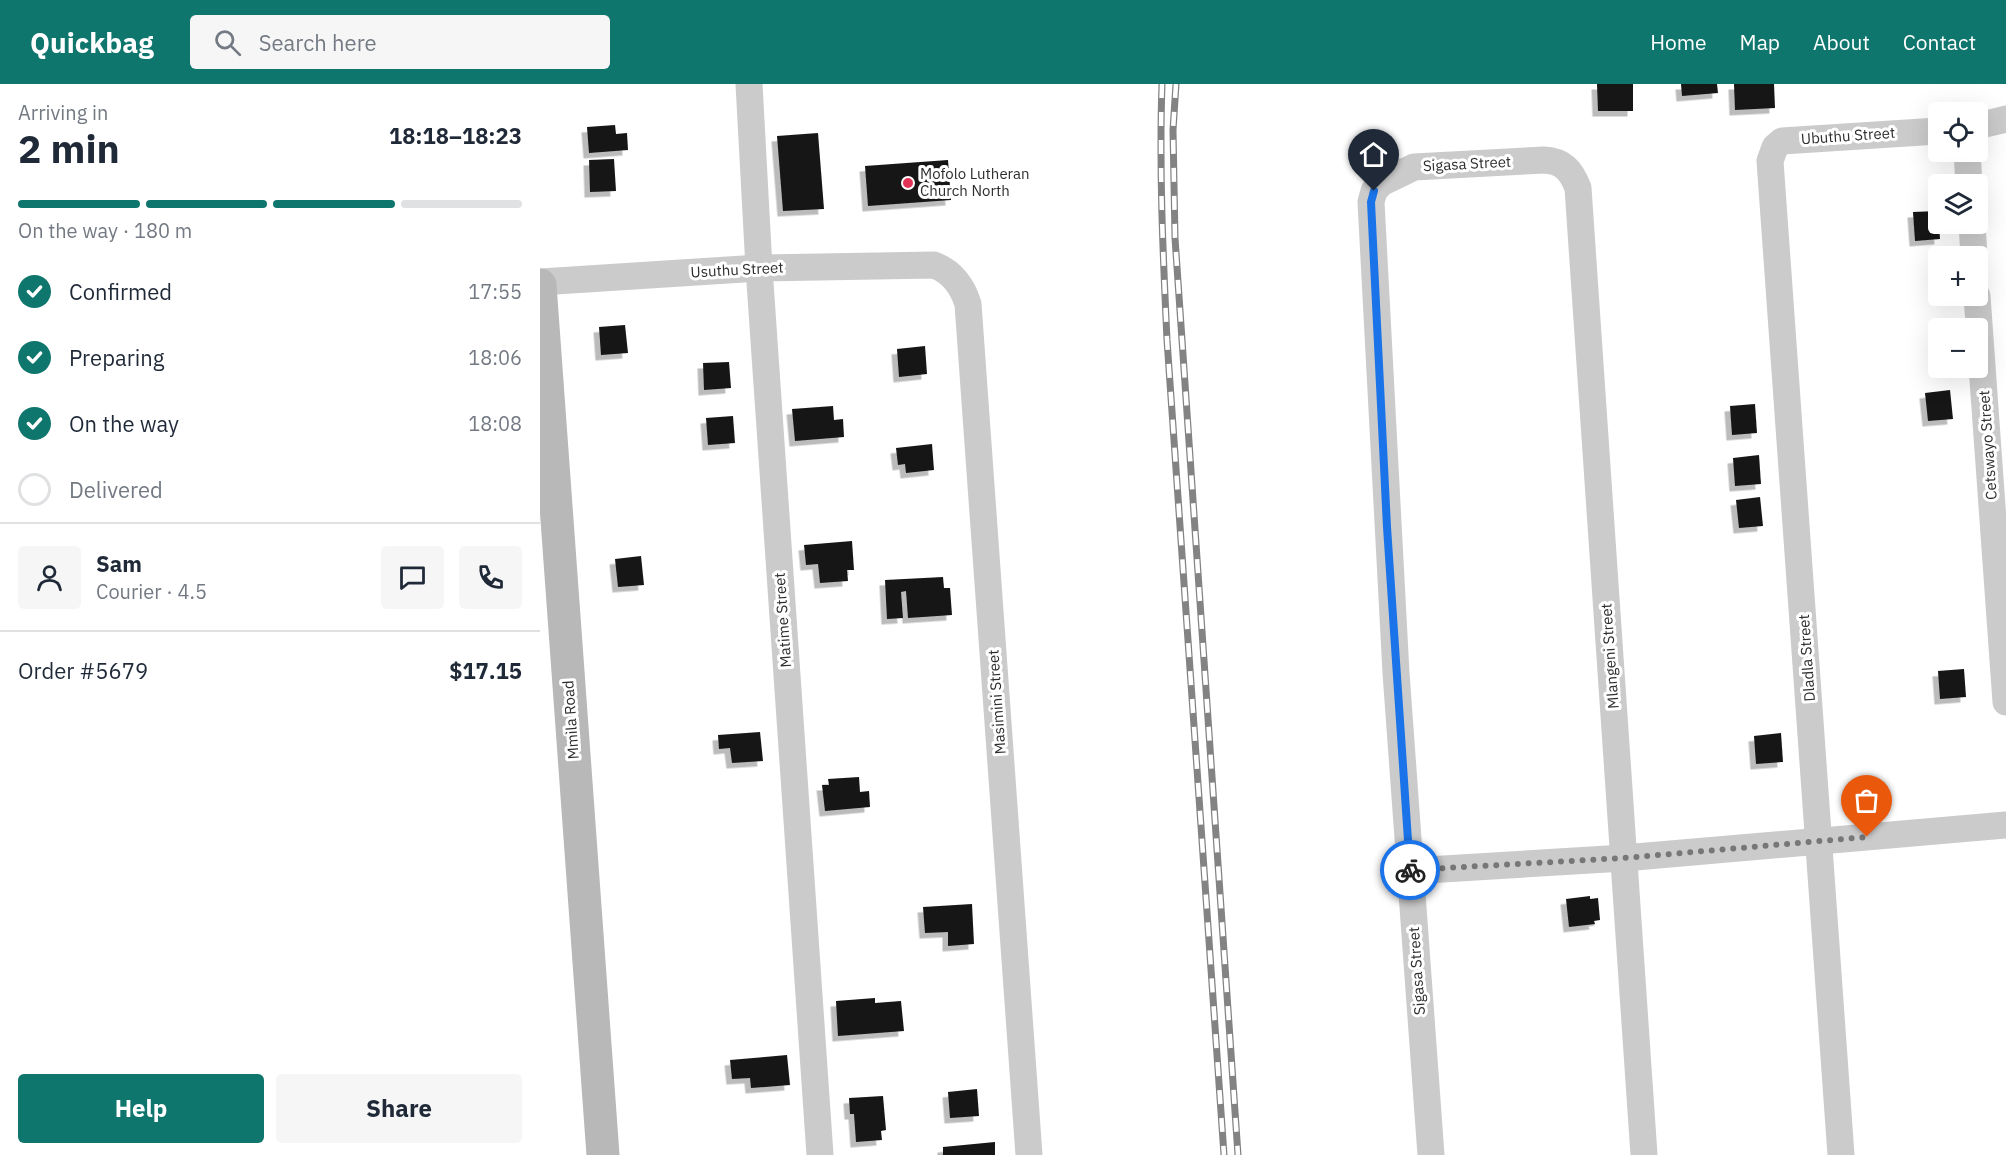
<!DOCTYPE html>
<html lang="en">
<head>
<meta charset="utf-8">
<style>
	:root { --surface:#fff; --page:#f6f6f7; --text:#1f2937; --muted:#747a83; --line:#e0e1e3; --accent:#0f766e }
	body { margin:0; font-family:"IBM Plex Sans",sans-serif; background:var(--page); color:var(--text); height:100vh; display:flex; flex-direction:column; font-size:22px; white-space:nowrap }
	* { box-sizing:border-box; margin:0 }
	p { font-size:20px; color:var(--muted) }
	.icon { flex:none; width:33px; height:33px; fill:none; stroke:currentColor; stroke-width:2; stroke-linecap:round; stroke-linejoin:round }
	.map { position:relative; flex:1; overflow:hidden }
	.side { display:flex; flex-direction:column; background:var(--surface); width:540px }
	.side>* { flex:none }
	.buttons { position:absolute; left:1388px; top:18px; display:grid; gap:12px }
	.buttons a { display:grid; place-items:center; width:60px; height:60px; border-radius:6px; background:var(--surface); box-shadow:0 6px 24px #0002; font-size:30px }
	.pin { position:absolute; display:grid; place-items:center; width:51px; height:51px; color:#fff; margin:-62px -26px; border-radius:50% 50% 50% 0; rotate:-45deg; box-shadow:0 0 6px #0007 }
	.pin .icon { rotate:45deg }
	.courier { position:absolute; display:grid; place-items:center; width:60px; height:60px; margin:-30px; border:4px solid #1a73e8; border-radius:50%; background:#fff; color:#222; box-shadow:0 2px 8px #0007 }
	.summary em { font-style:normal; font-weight:700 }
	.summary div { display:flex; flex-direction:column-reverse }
	.summary { display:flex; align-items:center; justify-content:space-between; height:102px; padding:0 18px }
	h1 { font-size:39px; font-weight:700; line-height:45px }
	.bar { display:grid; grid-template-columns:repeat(4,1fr); gap:9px 6px; align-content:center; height:72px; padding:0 18px }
	.bar i { height:8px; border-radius:4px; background:var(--line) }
	.bar .active { background:var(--accent) }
	.bar p { grid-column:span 4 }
	.line { display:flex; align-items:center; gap:15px; padding:0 18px; border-top:2px solid var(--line) }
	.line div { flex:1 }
	.round { display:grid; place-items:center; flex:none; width:63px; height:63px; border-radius:6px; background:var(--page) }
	ol { padding:0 18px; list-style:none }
	li { display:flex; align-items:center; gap:18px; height:66px }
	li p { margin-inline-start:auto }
	li .icon { padding:6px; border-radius:50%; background:var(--accent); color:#fff; stroke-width:4 }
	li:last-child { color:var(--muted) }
	li i { width:33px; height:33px; border:3px solid var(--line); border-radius:50% }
	.cta { display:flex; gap:12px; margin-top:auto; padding:12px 18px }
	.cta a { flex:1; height:69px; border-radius:6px; background:var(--accent); color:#fff; font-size:24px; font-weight:700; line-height:69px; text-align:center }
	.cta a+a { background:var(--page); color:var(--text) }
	header { display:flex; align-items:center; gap:36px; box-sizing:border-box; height:84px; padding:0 30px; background:var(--accent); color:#fff }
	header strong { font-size:28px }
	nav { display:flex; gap:33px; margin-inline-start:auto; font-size:21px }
	.search { width:420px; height:54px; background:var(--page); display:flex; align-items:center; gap:15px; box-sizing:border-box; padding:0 21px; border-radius:6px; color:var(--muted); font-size:22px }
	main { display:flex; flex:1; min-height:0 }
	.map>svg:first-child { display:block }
	.building { fill:#151515; filter:url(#shadow) }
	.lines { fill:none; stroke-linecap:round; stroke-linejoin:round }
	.minor { stroke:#cbcbcb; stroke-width:27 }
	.secondary { stroke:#b8b8b8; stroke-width:33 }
	.rail-casing { stroke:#838383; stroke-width:7 }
	.rail { stroke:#fff; stroke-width:4.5; stroke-dasharray:14; stroke-linecap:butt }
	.done { stroke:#777; stroke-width:6; stroke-dasharray:0 10.8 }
	.route { stroke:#1a73e8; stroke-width:8 }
	.poi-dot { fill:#e23357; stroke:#fff; stroke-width:2 }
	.labels { text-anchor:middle; stroke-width:6; stroke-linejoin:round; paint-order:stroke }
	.street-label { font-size:15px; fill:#2e2e2e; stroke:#fff }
	.poi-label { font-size:15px; fill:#2e2e2e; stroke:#fff; text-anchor:start }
</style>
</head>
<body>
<header>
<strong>Quickbag</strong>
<div class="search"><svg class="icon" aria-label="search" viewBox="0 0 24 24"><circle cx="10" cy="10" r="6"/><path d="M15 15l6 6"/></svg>Search here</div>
<nav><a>Home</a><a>Map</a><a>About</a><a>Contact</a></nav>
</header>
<main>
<section class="side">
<div class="summary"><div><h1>2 min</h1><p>Arriving in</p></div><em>18:18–18:23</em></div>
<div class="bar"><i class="active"></i><i class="active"></i><i class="active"></i><i></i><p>On the way · 180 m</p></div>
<ol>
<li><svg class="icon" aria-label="check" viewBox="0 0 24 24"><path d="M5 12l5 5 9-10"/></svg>Confirmed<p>17:55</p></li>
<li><svg class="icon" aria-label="check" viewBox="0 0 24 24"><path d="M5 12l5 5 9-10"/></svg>Preparing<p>18:06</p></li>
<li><svg class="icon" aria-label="check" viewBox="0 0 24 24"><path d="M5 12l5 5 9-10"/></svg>On the way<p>18:08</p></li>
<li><i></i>Delivered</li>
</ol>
<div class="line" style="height:108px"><a class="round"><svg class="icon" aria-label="person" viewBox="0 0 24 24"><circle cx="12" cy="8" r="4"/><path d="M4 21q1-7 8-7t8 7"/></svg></a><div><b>Sam</b><p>Courier · 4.5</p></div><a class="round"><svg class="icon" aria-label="chat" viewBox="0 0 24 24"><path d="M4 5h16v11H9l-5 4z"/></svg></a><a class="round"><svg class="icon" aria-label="phone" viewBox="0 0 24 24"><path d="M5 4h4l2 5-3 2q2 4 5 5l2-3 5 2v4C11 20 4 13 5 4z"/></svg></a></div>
<div class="line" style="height:78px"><div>Order #5679</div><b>$17.15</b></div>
<div class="cta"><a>Help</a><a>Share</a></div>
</section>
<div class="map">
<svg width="1466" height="1071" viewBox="0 0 1466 1071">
	<defs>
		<filter id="shadow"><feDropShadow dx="-5.5" dy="5.5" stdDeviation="0" flood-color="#0004"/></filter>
	</defs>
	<rect width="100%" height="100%" fill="#fff"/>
	<!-- building -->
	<g class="building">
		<path d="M1057,0H1093V27H1058Z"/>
		<path d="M1141,0H1177L1178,9L1142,12Z"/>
		<path d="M1194,0H1234L1235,24L1195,26Z"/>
		<path d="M75,41L76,50L87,49L88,66L49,69L47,43Z"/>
		<path d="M278,49L284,125L243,127L237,52Z"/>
		<path d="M74,75L76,107L50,108L49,76Z"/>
		<path d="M408,76L411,116L328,122L325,82Z"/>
		<path d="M1398,127L1400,155L1375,157L1373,128Z"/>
		<path d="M85,241L88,269L61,271L59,243Z"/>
		<path d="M385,262L387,290L359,293L357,265Z"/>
		<path d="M189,278L191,304L164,306L163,279Z"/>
		<path d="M1410,306L1413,335L1388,337L1385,309Z"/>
		<path d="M1215,320L1217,349L1192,351L1190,322Z"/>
		<path d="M293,322L294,336L303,335L304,353L255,357L252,325Z"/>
		<path d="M193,332L195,359L168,361L166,334Z"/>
		<path d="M392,360L394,386L366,389L365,380L358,381L356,364Z"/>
		<path d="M1219,371L1221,400L1195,402L1193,374Z"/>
		<path d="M1220,413L1223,442L1199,444L1196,416Z"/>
		<path d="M312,457L314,486H307L308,497L280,499L278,480L266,481L264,461Z"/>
		<path d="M101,472L104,501L78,503L75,475Z"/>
		<path d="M403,493L404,504H410L412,531L368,534L366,507L361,508L363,534L347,535L345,496Z"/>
		<path d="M1424,585L1426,613L1400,615L1398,587Z"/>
		<path d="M220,648L223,677L192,679L190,664L179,665L178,651Z"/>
		<path d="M1241,649L1243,678L1216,680L1214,652Z"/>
		<path d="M319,693L320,708L329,707L330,723L285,727L282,701H289L288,695Z"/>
		<path d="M1050,812V815L1058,814L1060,836L1054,837L1055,840L1029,843L1026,815Z"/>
		<path d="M432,820L434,860L408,862V848L385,849L383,823Z"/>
		<path d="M335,914V919L361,917L364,947L298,952L296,917Z"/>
		<path d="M247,971L250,1001L211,1004L210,994L192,995L190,976Z"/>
		<path d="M437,1005L439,1032L410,1034L408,1008Z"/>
		<path d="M343,1012L346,1046L341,1047L342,1056L316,1058L314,1030H310L309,1014Z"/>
		<path d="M455,1058V1071H403V1063Z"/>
	</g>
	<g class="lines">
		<!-- minor -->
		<g class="minor">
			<path d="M209,0L219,184L280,1071"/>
			<path d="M1437,42L1466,35"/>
			<path d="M1427,68L1429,100"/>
			<path d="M1432,140L1434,172"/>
			<path d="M0,198L219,184L394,181C412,188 422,201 428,220L489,1071"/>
			<path d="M1437,212L1466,618"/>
			<path d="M870,787L1084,774L1466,741"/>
			<path d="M891,1071L856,589L831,118L834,107L841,99L874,83L1004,76C1023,77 1031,86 1038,104L1104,1071"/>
			<path d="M1301,1071L1230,77L1235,63L1242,57L1398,47"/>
		</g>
		<!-- secondary -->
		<path class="secondary" d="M0,201L63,1071"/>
		<!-- rail casing -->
		<g class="rail-casing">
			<g id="rail">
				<path d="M622,0C619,85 623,170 627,256L684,1071"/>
				<path d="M636,0L633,46L635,154L698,1071"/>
			</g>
		</g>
		<!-- rail -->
		<use href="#rail" class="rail"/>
	</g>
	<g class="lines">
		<!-- done -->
		<path class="done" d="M870,786L1084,774L1327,753"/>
		<!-- route -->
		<path class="route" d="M834,107L831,118L847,443L870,786"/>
	</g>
	<!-- markers -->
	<circle class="poi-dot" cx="368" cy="99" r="6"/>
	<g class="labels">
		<!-- street labels -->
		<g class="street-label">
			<text transform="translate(1308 52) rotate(-4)" y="5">Ubuthu Street</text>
			<text transform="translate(927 80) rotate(-3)" y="5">Sigasa Street</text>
			<text transform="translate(197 186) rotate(-3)" y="5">Usuthu Street</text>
			<text transform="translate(1448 361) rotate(-94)" y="5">Cetswayo Street</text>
			<text transform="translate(243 536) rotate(-94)" y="5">Matime Street</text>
			<text transform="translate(1070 572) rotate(-94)" y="5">Mlangeni Street</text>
			<text transform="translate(1267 574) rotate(-94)" y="5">Dladla Street</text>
			<text transform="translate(457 618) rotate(-94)" y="5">Masimini Street</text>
			<text transform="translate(31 636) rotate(-94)" y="5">Mmila Road</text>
			<text transform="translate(877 887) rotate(-94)" y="5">Sigasa Street</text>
		</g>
		<!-- poi labels -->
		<g class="poi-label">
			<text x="380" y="95">Mofolo Lutheran<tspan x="380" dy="17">Church North</tspan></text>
		</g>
	</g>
</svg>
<div class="buttons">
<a><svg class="icon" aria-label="locate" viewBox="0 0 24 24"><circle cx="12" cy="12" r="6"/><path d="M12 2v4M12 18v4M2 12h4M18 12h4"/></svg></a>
<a><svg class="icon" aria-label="layers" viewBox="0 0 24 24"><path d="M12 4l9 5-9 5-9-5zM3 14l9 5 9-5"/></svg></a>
<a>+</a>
<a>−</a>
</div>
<div class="pin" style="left:1327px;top:753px;background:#ea580c"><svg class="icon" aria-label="bag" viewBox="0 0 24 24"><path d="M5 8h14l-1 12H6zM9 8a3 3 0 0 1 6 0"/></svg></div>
<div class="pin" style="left:834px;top:107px;background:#1f2937"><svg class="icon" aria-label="home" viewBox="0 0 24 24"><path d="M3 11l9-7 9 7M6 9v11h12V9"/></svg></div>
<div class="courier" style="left:870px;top:786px"><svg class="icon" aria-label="bike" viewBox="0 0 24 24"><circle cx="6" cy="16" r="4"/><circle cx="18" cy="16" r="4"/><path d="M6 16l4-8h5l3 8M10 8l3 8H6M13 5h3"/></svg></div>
</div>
</main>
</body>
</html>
